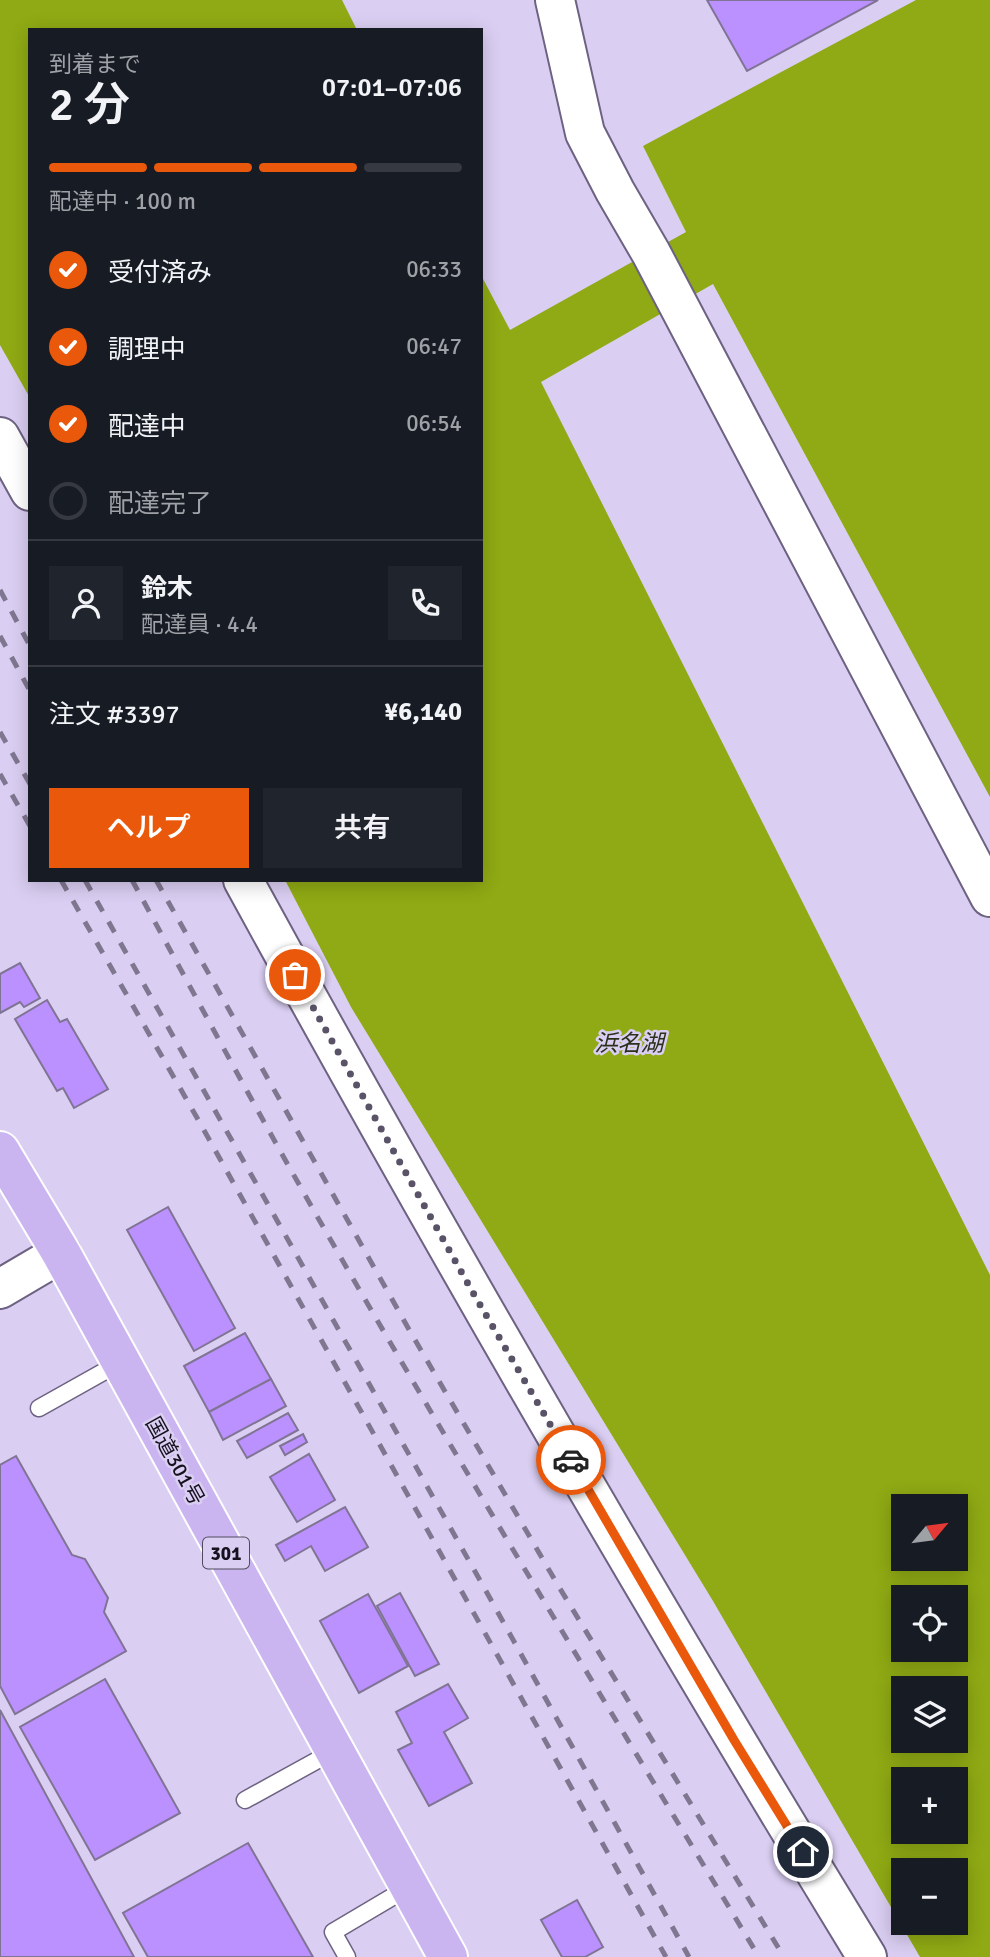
<!DOCTYPE html>
<html lang="ja">
<head>
<meta charset="utf-8">
<style>
	:root { --surface:#171b24; --page:#20242c; --text:#f1f3f6; --muted:#9ea1a6; --line:#363941; --accent:#ea580c }
	body { margin:0; font-family:Signika,"Noto Sans JP",sans-serif; background:var(--page); color:var(--text); height:100vh; display:flex; flex-direction:column; font-size:26px; white-space:nowrap }
	* { box-sizing:border-box; margin:0 }
	p { font-size:23px; color:var(--muted) }
	.icon { flex:none; width:38px; height:38px; fill:none; stroke:currentColor; stroke-width:2; stroke-linecap:round; stroke-linejoin:round }
	.map { position:relative; flex:1; overflow:hidden }
	.drawer { position:absolute; left:28px; top:28px; width:455px; height:854px; display:flex; flex-direction:column; background:var(--surface); border-radius:0px; box-shadow:0 4px 18px #0003 }
	.drawer>* { flex:none }
	.needle { width:46px; rotate:61deg }
	.fabs { position:absolute; left:891px; top:1494px; display:grid; gap:14px }
	.fabs a { display:grid; place-items:center; width:77px; height:77px; border-radius:0px; background:var(--surface); box-shadow:0 4px 18px #0003; font-size:35px }
	.pin { position:absolute; display:grid; place-items:center; width:60px; height:60px; color:#fff; margin:-30px; border:4px solid #fff; border-radius:50%; box-shadow:0 2px 7px #0007 }
	.courier { position:absolute; display:grid; place-items:center; width:70px; height:70px; margin:-35px; border:5px solid #ea580c; border-radius:50%; background:#fff; color:#222; box-shadow:0 2px 9px #0007 }
	.summary em { font-style:normal; font-weight:600 }
	.summary div { display:flex; flex-direction:column-reverse }
	.summary { display:flex; align-items:center; justify-content:space-between; height:119px; padding:0 21px }
	h1 { font-size:46px; font-weight:600; line-height:52px }
	.bar { display:grid; grid-template-columns:repeat(4,1fr); gap:10px 7px; align-content:center; height:84px; padding:0 21px }
	.bar i { height:9px; border-radius:5px; background:var(--line) }
	.bar .selected { background:var(--accent) }
	.bar p { grid-column:span 4 }
	.line { display:flex; align-items:center; gap:18px; padding:0 21px; border-top:2px solid var(--line) }
	.line div { flex:1 }
	.round { display:grid; place-items:center; flex:none; width:74px; height:74px; border-radius:0px; background:var(--page) }
	ol { padding:0 21px; list-style:none }
	li { display:flex; align-items:center; gap:21px; height:77px }
	li p { margin-inline-start:auto }
	li .icon { padding:7px; border-radius:50%; background:var(--accent); color:#fff; stroke-width:4 }
	li:last-child { color:var(--muted) }
	li i { width:38px; height:38px; border:4px solid var(--line); border-radius:50% }
	.cta { display:flex; gap:14px; margin-top:auto; padding:14px 21px }
	.cta a { flex:1; height:80px; border-radius:0px; background:var(--accent); color:#fff; font-size:28px; font-weight:600; line-height:80px; text-align:center }
	.cta a+a { background:var(--page); color:var(--text) }
	.map>svg:first-child { display:block }
	.water { fill:#8faa14; fill-rule:evenodd }
	.building { fill:#bb90ff; stroke:#807495; stroke-width:2 }
	.lines { fill:none; stroke-linecap:round; stroke-linejoin:round }
	.lane-casing { stroke:#6d6281; stroke-width:19 }
	.secondary-casing { stroke:#6d6281; stroke-width:42 }
	.highway-casing { stroke:#fff; stroke-width:42 }
	.lane { stroke:#fff; stroke-width:16 }
	.secondary { stroke:#fff; stroke-width:38 }
	.highway { stroke:#cab5f0; stroke-width:38 }
	.rail { stroke:#7f7790; stroke-width:5; stroke-dasharray:12 12; stroke-linecap:butt }
	.done { stroke:#5a5368; stroke-width:7; stroke-dasharray:0 12.6 }
	.route { stroke:#ea580c; stroke-width:9 }
	.labels { text-anchor:middle; stroke-width:5; stroke-linejoin:round; paint-order:stroke }
	.shield { fill:#dacef2; stroke:#504a5d; stroke-width:2 }
	.shield-label { font-size:19px; font-weight:bold; fill:#15111d }
	.street-label { font-size:21px; fill:#15111d; stroke:#dacef2 }
	.water-label { font-size:23px; font-style:italic; fill:#2b301a; stroke:#dacef2 }
</style>
</head>
<body>
<div class="map">
<svg width="990" height="1957" viewBox="0 0 990 1957">
	<rect width="100%" height="100%" fill="#dacef2"/>
	<!-- water -->
	<g class="water">
		<path d="M0,0H342L357,30H30V398L0,345Z"/>
		<path d="M916,0H990V797L713,284L541,382L990,1275V1957H920L713,1601L351,1007L285,880H481V275L510,330L686,232L643,146ZM903,1507H956V1559H903ZM903,1598H956V1650H903ZM903,1689H956V1741H903ZM903,1780H956V1832H903ZM903,1871H956V1923H903Z"/>
	</g>
	<!-- building -->
	<g class="building">
		<path d="M707,0H878L747,71Z"/>
		<path d="M20,963L40,998L24,1007L20,1002L0,1013V974Z"/>
		<path d="M47,1000L60,1022L67,1019L108,1089L74,1108L63,1088L57,1091L15,1019Z"/>
		<path d="M168,1207L235,1328L194,1351L127,1230Z"/>
		<path d="M245,1333L271,1379L209,1412L184,1366Z"/>
		<path d="M271,1379L286,1406L223,1440L209,1412Z"/>
		<path d="M288,1413L298,1430L247,1458L237,1441Z"/>
		<path d="M303,1434L307,1442L285,1455L280,1446Z"/>
		<path d="M309,1454L335,1500L297,1522L270,1477Z"/>
		<path d="M16,1456L72,1555L85,1559L108,1598L104,1612L126,1651L15,1714L0,1686V1465Z"/>
		<path d="M345,1507L368,1547L325,1571L311,1546L285,1561L276,1545Z"/>
		<path d="M400,1593L439,1664L415,1676L377,1606Z"/>
		<path d="M368,1594L408,1666L359,1693L320,1621Z"/>
		<path d="M105,1679L180,1813L95,1860L20,1727Z"/>
		<path d="M448,1684L468,1718L444,1732L472,1783L429,1806L398,1750L412,1743L396,1712Z"/>
		<path d="M0,1710L134,1957H0Z"/>
		<path d="M248,1843L313,1957H148L123,1913Z"/>
		<path d="M577,1900L603,1947L585,1957H562L541,1920Z"/>
	</g>
	<g class="lines">
		<!-- lane casing -->
		<g class="lane-casing">
			<g id="lane">
				<path d="M39,1408L121,1362"/>
				<path d="M245,1800L334,1751"/>
				<path d="M347,1957L333,1932L409,1887"/>
			</g>
		</g>
		<!-- secondary casing -->
		<g class="secondary-casing">
			<g id="secondary">
				<path d="M555,0L585,133L615,191L651,253L990,897"/>
				<path d="M0,437L30,491"/>
				<path d="M243,880C442,1244 651,1603 867,1957"/>
				<path d="M0,1289L61,1253"/>
			</g>
		</g>
		<!-- highway casing -->
		<g class="highway-casing">
			<path id="highway" d="M0,1151L61,1253L448,1957"/>
		</g>
		<!-- lane -->
		<use href="#lane" class="lane"/>
		<!-- secondary -->
		<use href="#secondary" class="secondary"/>
		<!-- highway -->
		<use href="#highway" class="highway"/>
		<!-- rail -->
		<g class="rail">
			<path d="M0,590L30,646"/>
			<path d="M0,636L30,691"/>
			<path d="M0,732L30,784"/>
			<path d="M0,774L30,826"/>
			<path d="M61,880L196,1116L666,1957"/>
			<path d="M85,880L486,1591L689,1957"/>
			<path d="M132,880C197,999 261,1119 329,1237C468,1479 615,1718 759,1957"/>
			<path d="M156,880L411,1333L559,1587L784,1957"/>
		</g>
	</g>
	<g class="lines">
		<!-- done -->
		<path class="done" d="M295,975L472,1291L571,1460"/>
		<!-- route -->
		<path class="route" d="M571,1460L734,1740L803,1852"/>
	</g>
	<g class="labels">
		<!-- shield labels -->
		<rect class="shield" x="203" y="1537.5" width="46" height="31" rx="5"/>
		<g class="shield-label">
			<text x="226" y="1560">301</text>
		</g>
		<!-- street labels -->
		<g class="street-label">
			<text transform="translate(175 1461) rotate(61)" y="7">国道301号</text>
		</g>
		<!-- water labels -->
		<g class="water-label">
			<text x="629" y="1051">浜名湖</text>
		</g>
	</g>
</svg>
<div class="fabs">
<a><svg class="needle" viewBox="-14 -14 28 28"><path d="M0-13l5 13h-10z" fill="#e53935"/><path d="M0 13l5-13h-10z" fill="#9ea1a6"/></svg></a>
<a><svg class="icon" aria-label="locate" viewBox="0 0 24 24"><circle cx="12" cy="12" r="6"/><path d="M12 2v4M12 18v4M2 12h4M18 12h4"/></svg></a>
<a><svg class="icon" aria-label="layers" viewBox="0 0 24 24"><path d="M12 4l9 5-9 5-9-5zM3 14l9 5 9-5"/></svg></a>
<a>+</a>
<a>−</a>
</div>
<div class="pin" style="left:295px;top:975px;background:#ea580c"><svg class="icon" aria-label="bag" viewBox="0 0 24 24"><path d="M5 8h14l-1 12H6zM9 8a3 3 0 0 1 6 0"/></svg></div>
<div class="pin" style="left:803px;top:1852px;background:#1f2937"><svg class="icon" aria-label="home" viewBox="0 0 24 24"><path d="M3 11l9-7 9 7M6 9v11h12V9"/></svg></div>
<div class="courier" style="left:571px;top:1460px"><svg class="icon" aria-label="car" viewBox="0 0 24 24"><path d="M5 17H2v-5l4-1 3-4h7l3 4 3 1v5h-3M9 17h6M6 11h13"/><circle cx="7" cy="17" r="2"/><circle cx="17" cy="17" r="2"/></svg></div>
<section class="drawer">
<div class="summary"><div><h1>2 分</h1><p>到着まで</p></div><em>07:01–07:06</em></div>
<div class="bar"><i class="selected"></i><i class="selected"></i><i class="selected"></i><i></i><p>配達中 · 100 m</p></div>
<ol>
<li><svg class="icon" aria-label="check" viewBox="0 0 24 24"><path d="M5 12l5 5 9-10"/></svg>受付済み<p>06:33</p></li>
<li><svg class="icon" aria-label="check" viewBox="0 0 24 24"><path d="M5 12l5 5 9-10"/></svg>調理中<p>06:47</p></li>
<li><svg class="icon" aria-label="check" viewBox="0 0 24 24"><path d="M5 12l5 5 9-10"/></svg>配達中<p>06:54</p></li>
<li><i></i>配達完了</li>
</ol>
<div class="line" style="height:126px"><a class="round"><svg class="icon" aria-label="person" viewBox="0 0 24 24"><circle cx="12" cy="8" r="4"/><path d="M4 21q1-7 8-7t8 7"/></svg></a><div><b>鈴木</b><p>配達員 · 4.4</p></div><a class="round"><svg class="icon" aria-label="phone" viewBox="0 0 24 24"><path d="M5 4h4l2 5-3 2q2 4 5 5l2-3 5 2v4C11 20 4 13 5 4z"/></svg></a></div>
<div class="line" style="height:91px"><div>注文 #3397</div><b>¥6,140</b></div>
<div class="cta"><a>ヘルプ</a><a>共有</a></div>
</section>
</div>
</body>
</html>
